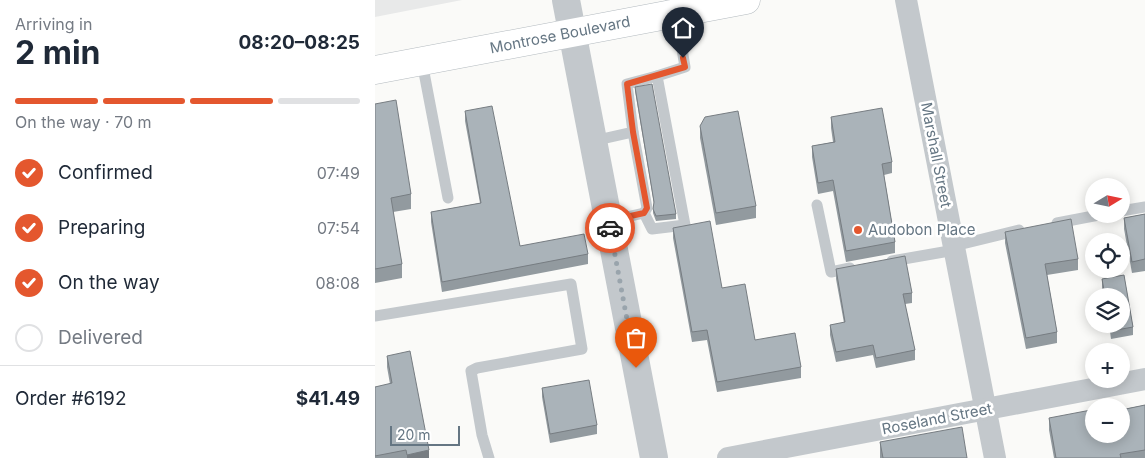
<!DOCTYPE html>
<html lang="en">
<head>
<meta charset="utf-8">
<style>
	:root { --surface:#fff; --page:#f6f6f7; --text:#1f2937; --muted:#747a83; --line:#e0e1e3; --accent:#e4572e }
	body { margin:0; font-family:Inter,sans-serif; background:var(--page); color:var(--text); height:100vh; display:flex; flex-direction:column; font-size:19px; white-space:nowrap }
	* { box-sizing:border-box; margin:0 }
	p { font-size:16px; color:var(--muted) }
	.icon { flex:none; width:28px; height:28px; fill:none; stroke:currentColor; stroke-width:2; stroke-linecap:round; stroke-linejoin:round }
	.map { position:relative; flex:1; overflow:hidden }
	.details { display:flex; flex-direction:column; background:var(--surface); width:375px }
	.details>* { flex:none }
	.needle { width:32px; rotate:80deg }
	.fabs { position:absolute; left:710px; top:178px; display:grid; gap:10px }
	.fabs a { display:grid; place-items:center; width:45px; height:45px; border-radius:50%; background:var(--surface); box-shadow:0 2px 12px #0003; font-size:25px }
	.scale { position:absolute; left:15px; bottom:12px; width:70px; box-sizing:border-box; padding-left:5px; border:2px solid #657683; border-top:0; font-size:14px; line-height:18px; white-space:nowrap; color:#657683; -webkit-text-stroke:4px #fff; paint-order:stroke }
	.pin { position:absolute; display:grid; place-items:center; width:42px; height:42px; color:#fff; margin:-51px -21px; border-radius:50% 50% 50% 0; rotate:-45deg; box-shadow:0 0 5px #0007 }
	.pin .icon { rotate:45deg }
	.courier { position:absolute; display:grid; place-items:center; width:50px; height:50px; margin:-25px; border:4px solid #e4572e; border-radius:50%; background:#fff; color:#222; box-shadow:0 1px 6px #0007 }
	.overview em { font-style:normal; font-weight:700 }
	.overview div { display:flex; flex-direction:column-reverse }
	.overview { display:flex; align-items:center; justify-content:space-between; height:85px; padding:0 15px }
	h1 { font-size:32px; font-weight:700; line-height:38px }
	.bar { display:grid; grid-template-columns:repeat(4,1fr); gap:8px 5px; align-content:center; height:60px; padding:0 15px }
	.bar i { height:6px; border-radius:4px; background:var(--line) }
	.bar .active { background:var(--accent) }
	.bar p { grid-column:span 4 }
	.line { display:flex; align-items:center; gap:12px; padding:0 15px; border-top:1px solid var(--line) }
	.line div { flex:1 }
	ol { padding:0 15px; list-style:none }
	li { display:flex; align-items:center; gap:15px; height:55px }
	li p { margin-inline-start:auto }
	li .icon { padding:5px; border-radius:50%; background:var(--accent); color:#fff; stroke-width:4 }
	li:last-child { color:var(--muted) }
	li i { width:28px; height:28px; border:2px solid var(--line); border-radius:50% }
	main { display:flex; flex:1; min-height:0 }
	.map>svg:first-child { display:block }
	.built { fill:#e8e9e9 }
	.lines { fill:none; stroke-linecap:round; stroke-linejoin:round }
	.secondary-casing { stroke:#b3babf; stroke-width:29 }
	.service { stroke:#c3c8cc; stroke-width:11 }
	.minor { stroke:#c3c8cc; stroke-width:22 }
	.tertiary { stroke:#c3c8cc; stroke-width:28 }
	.secondary { stroke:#fff; stroke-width:28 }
	.wall { fill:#929a9f }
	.shaded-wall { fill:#777d82 }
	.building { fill:#aab3b9; stroke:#777d82 }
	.done { stroke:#99a4ac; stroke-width:5; stroke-dasharray:0 9 }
	.route { stroke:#e4572e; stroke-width:6 }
	.poi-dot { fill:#e4572e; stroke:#fff; stroke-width:2 }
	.labels { text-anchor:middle; stroke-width:5; stroke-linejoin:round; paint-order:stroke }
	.street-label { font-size:15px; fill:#657683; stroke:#fff }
	.poi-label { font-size:15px; fill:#657683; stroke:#fff; text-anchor:start }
</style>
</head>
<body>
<main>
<section class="details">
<div class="overview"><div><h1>2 min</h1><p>Arriving in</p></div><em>08:20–08:25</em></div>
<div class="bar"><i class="active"></i><i class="active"></i><i class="active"></i><i></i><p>On the way · 70 m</p></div>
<ol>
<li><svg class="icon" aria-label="check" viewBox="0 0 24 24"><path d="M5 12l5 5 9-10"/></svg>Confirmed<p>07:49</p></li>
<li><svg class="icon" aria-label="check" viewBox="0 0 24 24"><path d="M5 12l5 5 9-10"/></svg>Preparing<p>07:54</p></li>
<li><svg class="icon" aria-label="check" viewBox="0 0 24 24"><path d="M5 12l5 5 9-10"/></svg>On the way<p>08:08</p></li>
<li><i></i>Delivered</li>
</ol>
<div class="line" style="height:65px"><div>Order #6192</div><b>$41.49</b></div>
</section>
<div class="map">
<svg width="770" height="458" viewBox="0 0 770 458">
	<rect width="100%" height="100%" fill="#fafaf8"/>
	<!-- built -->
	<path class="built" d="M0,0H87L0,17Z"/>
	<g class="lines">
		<!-- secondary casing -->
		<g class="secondary-casing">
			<path id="secondary" d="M0,70L371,0"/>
		</g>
		<!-- service -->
		<g class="service">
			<path d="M47,62L73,198"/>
			<path d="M258,132L272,208L269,213"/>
			<path d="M218,141L258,132L252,84L282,76"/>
			<path d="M442,205L456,272L475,268"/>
			<path d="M746,211L770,207"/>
			<path d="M234,221L269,213L277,229L310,225L282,76L310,67L301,13L296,0"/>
			<path d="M682,223L729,214"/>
			<path d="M579,246L644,230"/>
			<path d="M517,261L580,250"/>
			<path d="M0,316L196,284L207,349L102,368L96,371L107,435L114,458"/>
		</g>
		<!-- minor -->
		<g class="minor">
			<path d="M531,0L620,458"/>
			<path d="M353,458L770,379"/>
		</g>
		<!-- tertiary -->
		<path class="tertiary" d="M191,0L279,458"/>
		<!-- secondary -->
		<use href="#secondary" class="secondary"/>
	</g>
	<!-- wall -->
	<g class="wall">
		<path d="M260,87L301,214V219L281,221L278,213V209L279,204L260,91Z"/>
		<path d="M0,104L36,194V209L18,212L27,264V278L0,283Z"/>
		<path d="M90,111L145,246L213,254V264L67,292L56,222V212L105,203L90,121Z"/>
		<path d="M456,117L517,162V173L509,175L520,242V253L471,262L458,191L443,194L437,157V146L458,142L456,128Z"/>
		<path d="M325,126L381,206V218L341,225L325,138Z"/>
		<path d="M770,214V271L757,273L749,229V218Z"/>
		<path d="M298,228L347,288L380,340L426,367V378L342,392L332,340L317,342L298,238Z"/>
		<path d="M630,232L703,259V270L672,275L682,332V343L651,349L630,243Z"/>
		<path d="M461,269L537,293V303L530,304L540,350V360L501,368L498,355L461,362L455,335V325L469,323L461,279Z"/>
		<path d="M749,275L758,327V335L736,339L734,324H746V296H729L727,288V279Z"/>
		<path d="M12,356L54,458H0V387L15,384L12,367Z"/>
		<path d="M167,388L222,425V434L175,443L167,397Z"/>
		<path d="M770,405V458H679L674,430V418L717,415Z"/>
		<path d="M505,442L592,458H505Z"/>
	</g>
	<!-- shaded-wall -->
	<path class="shaded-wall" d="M54,450V458H32V455Z"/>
	<!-- building -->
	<g class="building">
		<path d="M277,84L301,214L281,216L278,209L279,202L260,87Z"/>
		<path d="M21,100L36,194L16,198L27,264L0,269V104Z"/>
		<path d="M117,106L145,246L209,234L213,254L67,282L56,212L106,203L90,111Z"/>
		<path d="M507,108L517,162L507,164L520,242L471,251L458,180L443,183L437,146L460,142L456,117Z"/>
		<path d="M363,111L381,206L341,213L325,126L330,117Z"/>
		<path d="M770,214V259L757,262L749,218Z"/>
		<path d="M696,219L703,259L670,264L682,332L651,338L630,232Z"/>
		<path d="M335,221L347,288L370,284L380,340L420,333L426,367L342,382L332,330L317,332L298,228Z"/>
		<path d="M530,256L537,293L528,294L540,350L501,358L498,345L461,352L455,325L470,322L461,269Z"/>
		<path d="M749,275L758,327L736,331L735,324H746V296H730L727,279Z"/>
		<path d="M35,351L54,450L32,455L31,450L0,456V387L17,383L12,356Z"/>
		<path d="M214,380L222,425L175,434L167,388Z"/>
		<path d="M770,405V450L745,454L746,458H681L674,418L716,410L717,415L719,414V434H746V410Z"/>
		<path d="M587,427L592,458H508L505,442Z"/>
	</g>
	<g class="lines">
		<!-- done -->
		<path class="done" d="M235,228L261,368"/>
		<!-- route -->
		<path class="route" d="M235,228L233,221L269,213L272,208L258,132L252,84L310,67L308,58"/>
	</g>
	<!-- markers -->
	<circle class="poi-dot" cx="483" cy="230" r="5"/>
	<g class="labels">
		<!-- street labels -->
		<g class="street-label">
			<text transform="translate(185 35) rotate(-11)" y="5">Montrose Boulevard</text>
			<text transform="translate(561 155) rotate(79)" y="5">Marshall Street</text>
			<text transform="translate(562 419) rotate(-11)" y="5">Roseland Street</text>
		</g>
		<!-- poi labels -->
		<g class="poi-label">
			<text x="493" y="235">Audobon Place</text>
		</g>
	</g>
</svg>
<div class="fabs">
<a><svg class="needle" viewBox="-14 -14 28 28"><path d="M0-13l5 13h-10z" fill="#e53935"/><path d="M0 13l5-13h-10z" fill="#747a83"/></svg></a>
<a><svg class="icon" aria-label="locate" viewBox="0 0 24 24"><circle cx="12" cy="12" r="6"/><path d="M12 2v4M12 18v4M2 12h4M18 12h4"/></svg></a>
<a><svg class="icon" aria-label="layers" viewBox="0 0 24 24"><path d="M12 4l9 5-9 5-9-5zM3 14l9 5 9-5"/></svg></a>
<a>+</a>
<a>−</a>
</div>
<div class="scale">20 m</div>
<div class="pin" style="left:261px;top:368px;background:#ea580c"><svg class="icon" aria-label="bag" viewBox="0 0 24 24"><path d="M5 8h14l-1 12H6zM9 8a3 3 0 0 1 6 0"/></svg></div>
<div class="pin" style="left:308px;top:58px;background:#1f2937"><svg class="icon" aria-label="home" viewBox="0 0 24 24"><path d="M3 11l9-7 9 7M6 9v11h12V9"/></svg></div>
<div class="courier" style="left:235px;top:228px"><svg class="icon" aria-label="car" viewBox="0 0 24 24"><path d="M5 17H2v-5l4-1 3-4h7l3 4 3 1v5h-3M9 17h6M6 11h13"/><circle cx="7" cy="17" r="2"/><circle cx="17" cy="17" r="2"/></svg></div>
</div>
</main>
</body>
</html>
